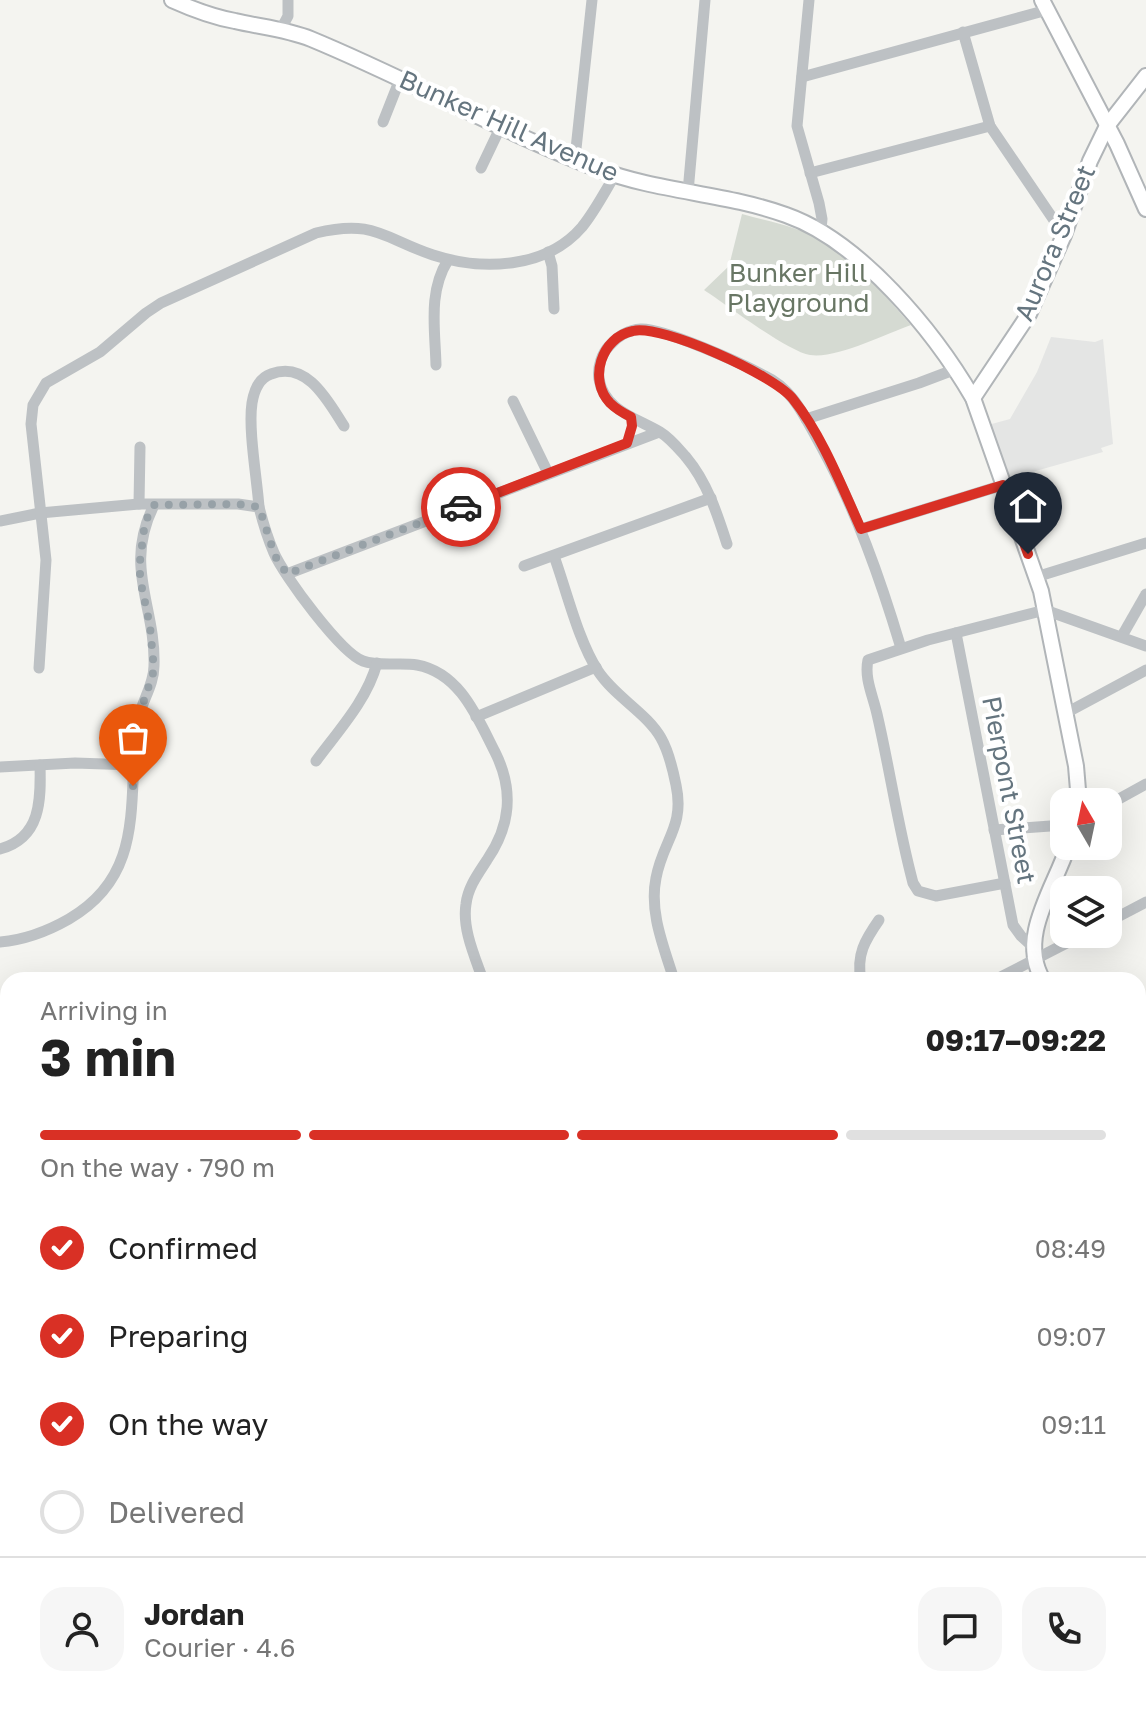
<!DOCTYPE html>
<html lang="en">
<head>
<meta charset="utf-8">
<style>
	:root { --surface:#fff; --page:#f6f6f6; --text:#222; --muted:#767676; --line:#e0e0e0; --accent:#d93025 }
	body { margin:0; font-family:"Golos Text",sans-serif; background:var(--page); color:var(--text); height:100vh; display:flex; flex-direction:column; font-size:30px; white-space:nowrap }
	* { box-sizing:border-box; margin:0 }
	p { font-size:26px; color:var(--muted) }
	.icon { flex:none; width:44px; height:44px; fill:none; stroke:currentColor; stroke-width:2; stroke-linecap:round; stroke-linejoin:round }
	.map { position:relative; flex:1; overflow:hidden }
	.drawer { position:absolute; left:0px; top:972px; width:1146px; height:746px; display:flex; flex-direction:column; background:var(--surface); border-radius:24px 24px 0 0; box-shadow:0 8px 32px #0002 }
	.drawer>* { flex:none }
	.needle { width:52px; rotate:351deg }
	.buttons { position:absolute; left:1050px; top:788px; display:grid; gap:16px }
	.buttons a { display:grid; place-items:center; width:72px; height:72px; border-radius:16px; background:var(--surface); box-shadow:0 8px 32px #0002; font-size:40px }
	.pin { position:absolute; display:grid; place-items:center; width:68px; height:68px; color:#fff; margin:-82px -34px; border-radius:50% 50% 50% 0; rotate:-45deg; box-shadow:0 0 8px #0007 }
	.pin .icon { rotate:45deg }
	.courier { position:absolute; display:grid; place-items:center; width:80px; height:80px; margin:-40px; border:6px solid #d93025; border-radius:50%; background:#fff; color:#222; box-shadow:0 2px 10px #0007 }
	.summary em { font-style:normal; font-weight:700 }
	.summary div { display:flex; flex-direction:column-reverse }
	.summary { display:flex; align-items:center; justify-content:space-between; height:136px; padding:0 40px }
	h1 { font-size:52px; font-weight:700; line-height:60px }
	.bar { display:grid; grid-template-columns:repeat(4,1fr); gap:12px 8px; align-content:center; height:96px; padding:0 40px }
	.bar i { height:10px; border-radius:6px; background:var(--line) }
	.bar .current { background:var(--accent) }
	.bar p { grid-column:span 4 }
	.line { display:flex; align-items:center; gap:20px; padding:0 40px; border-top:2px solid var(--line) }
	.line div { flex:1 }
	.round { display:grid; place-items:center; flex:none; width:84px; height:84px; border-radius:24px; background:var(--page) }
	ol { padding:0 40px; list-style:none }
	li { display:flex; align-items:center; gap:24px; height:88px }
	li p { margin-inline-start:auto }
	li .icon { padding:8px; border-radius:50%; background:var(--accent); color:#fff; stroke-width:4 }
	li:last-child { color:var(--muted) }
	li i { width:44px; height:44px; border:4px solid var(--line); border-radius:50% }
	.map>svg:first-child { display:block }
	.built { fill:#e4e5e4 }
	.green { fill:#d5dad2 }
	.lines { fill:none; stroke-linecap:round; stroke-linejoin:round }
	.major-casing { stroke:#b1b5b8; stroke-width:18 }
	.minor { stroke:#bdc1c4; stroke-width:11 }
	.major { stroke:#fff; stroke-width:14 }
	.done { stroke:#97a1a7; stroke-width:8; stroke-dasharray:0 14.4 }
	.route { stroke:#d93025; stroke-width:10 }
	.labels { text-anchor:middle; stroke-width:8; stroke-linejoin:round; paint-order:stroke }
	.street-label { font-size:26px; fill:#65757f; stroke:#fff }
	.park-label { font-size:26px; fill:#687664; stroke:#fff }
</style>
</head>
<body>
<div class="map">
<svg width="1146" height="1717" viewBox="0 0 1146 1717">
	<rect width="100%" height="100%" fill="#f4f4f0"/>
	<!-- built -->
	<g class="built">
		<path d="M1051,337L1095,342L1103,339L1113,444L1101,448L1103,452L1007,479L988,425L1010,419L1037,372Z"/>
		<path d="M1146,1685V1717H1103L1102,1710H1138V1686Z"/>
	</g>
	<!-- green -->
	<g class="green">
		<path d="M742,214C770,222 800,227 825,242C858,261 885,296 911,325C885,334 837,359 810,355C787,351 727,305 704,290L729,266Z"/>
		<path d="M0,1171L8,1181V1405L0,1402Z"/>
		<path d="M8,1629V1710H255L258,1717H0V1691Z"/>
	</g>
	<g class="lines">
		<!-- major casing -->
		<g class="major-casing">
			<g id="major">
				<path d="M172,0C192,9 213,17 235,21C260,27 286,29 311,39C408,79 500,131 598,169C658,192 725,193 786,215C860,241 934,331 973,398L1041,591L1076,766L1079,802"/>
				<path d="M1042,0L1117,144L1146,209"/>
				<path d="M973,398L1029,314L1064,235L1090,161L1107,126L1146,76"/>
				<path d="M1043,980C1017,937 1055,887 1068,846"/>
				<path d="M1138,1082L1146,1091"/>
			</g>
		</g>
		<!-- minor -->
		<g class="minor">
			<path d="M809,0L797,126L819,203L822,219L821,229"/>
			<path d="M281,29L288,16V0"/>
			<path d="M963,32L990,126L1064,235"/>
			<path d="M802,77L1047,10"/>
			<path d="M383,122L400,79"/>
			<path d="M575,158L592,0"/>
			<path d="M481,168L501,126"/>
			<path d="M810,173L990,126"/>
			<path d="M688,192L705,0"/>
			<path d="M548,252L552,266L554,309"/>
			<path d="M436,365C435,328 428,292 448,260"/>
			<path d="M513,401L548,473"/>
			<path d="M806,419L919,383L956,369"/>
			<path d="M344,426C328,401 307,360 271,374C259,378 254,391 252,403C248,429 257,479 259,507C263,523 268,539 274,553C284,576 341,653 363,661C379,667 400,662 417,665C460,673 477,717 495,752C514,790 511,825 487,860C478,874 468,887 466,904C462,929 475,957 483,980"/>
			<path d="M139,504L140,447"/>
			<path d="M0,521L40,513L139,504H238L259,507"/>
			<path d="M861,529L1003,485"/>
			<path d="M727,544C717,513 707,482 686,457C678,448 670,438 660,432C636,418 604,410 599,379C597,367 602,353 610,345C618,336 628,330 641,329C664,328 743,364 765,376C776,381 786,390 793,399C804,413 812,430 821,446C856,510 880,578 901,648"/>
			<path d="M554,556C567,592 578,640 598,671C615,697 647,713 661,738C669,752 673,770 676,785C685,827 663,840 656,878C649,913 664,947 674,980"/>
			<path d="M524,566L711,498"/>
			<path d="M287,574L659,432"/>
			<path d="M1036,577L1146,543"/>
			<path d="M956,633L1013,925L1021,936L1033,947"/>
			<path d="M1122,636L1146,594"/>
			<path d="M39,668L46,560L31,424L33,405L46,383L100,352L146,313L161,303L316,233C374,219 383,238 433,255C482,271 546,269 582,227C595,211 604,193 615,175"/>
			<path d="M1066,713L1146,670"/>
			<path d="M476,717L596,667"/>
			<path d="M316,761C339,730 367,700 377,663"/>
			<path d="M0,767L75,763L134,765"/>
			<path d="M1108,805L1146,784"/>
			<path d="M994,830L1064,825"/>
			<path d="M0,849C41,838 41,800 40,765"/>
			<path d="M1005,883L936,896L918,891L913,883C898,827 890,770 877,714C873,696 864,678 868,660L928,640L1045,610L1146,646"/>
			<path d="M1108,922L1146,902"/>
			<path d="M0,942C24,940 48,931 69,919C147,874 127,799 137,724C140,704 154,686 154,666C156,605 123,568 154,505"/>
			<path d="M861,980C856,955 865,940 879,920"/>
			<path d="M995,980L1084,934"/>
			<path d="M1138,1024L1146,1020"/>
			<path d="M0,1028L8,1026"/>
			<path d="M1138,1350L1146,1351"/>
			<path d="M0,1447L8,1450"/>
			<path d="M1138,1678L1146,1677"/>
			<path d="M376,1710L387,1717"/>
			<path d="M718,1710L729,1717"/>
			<path d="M1098,1710L1099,1717"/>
			<path d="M447,1717L448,1710"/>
			<path d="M1047,1717L1050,1710"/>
		</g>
		<!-- major -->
		<use href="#major" class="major"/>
	</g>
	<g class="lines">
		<!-- done -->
		<path class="done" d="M133,786L137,722L154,670L150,626L140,579V561L145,522L154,505L238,504L259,507L275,556L287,574L461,507"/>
		<!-- route -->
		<path class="route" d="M461,507L627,443L632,426L631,417C623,413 616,409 610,403C588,380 601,337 633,331C662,324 774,375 793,399C822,435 842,487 861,529L1003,485L1028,554"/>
	</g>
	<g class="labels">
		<!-- street labels -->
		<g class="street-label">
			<text transform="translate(509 126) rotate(24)" y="9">Bunker Hill Avenue</text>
			<text transform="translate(1055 243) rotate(-67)" y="9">Aurora Street</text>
			<text transform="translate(1009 790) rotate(79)" y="9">Pierpont Street</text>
		</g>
		<!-- park labels -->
		<g class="park-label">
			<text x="798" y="282">Bunker Hill<tspan x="798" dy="30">Playground</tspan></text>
		</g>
	</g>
</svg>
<div class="buttons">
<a><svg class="needle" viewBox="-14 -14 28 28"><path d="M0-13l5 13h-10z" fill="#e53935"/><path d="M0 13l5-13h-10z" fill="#767676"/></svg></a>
<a><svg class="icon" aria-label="layers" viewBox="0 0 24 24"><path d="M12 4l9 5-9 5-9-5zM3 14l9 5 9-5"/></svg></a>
</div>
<div class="pin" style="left:133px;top:786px;background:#ea580c"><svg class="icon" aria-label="bag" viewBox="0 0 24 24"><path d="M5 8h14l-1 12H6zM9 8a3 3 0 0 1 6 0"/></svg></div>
<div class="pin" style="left:1028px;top:554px;background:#1f2937"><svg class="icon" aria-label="home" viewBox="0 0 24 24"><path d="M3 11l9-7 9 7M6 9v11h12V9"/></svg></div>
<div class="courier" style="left:461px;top:507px"><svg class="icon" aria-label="car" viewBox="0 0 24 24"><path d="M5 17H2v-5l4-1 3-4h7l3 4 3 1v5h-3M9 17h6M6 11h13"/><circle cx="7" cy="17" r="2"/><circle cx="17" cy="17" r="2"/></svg></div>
<section class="drawer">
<div class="summary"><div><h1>3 min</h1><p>Arriving in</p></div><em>09:17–09:22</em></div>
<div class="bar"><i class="current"></i><i class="current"></i><i class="current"></i><i></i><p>On the way · 790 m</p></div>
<ol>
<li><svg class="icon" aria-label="check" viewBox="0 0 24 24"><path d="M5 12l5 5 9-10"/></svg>Confirmed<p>08:49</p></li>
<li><svg class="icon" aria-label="check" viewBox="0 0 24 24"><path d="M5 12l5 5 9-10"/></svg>Preparing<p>09:07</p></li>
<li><svg class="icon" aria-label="check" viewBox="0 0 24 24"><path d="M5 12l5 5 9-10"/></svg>On the way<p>09:11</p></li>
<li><i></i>Delivered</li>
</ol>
<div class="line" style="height:144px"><a class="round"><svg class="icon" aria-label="person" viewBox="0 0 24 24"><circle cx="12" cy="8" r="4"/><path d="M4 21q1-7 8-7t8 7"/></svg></a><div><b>Jordan</b><p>Courier · 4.6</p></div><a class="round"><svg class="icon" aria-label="chat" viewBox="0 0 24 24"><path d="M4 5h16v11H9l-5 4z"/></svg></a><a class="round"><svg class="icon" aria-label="phone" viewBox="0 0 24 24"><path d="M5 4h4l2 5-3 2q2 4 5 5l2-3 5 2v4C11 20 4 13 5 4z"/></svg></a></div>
</section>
</div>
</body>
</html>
